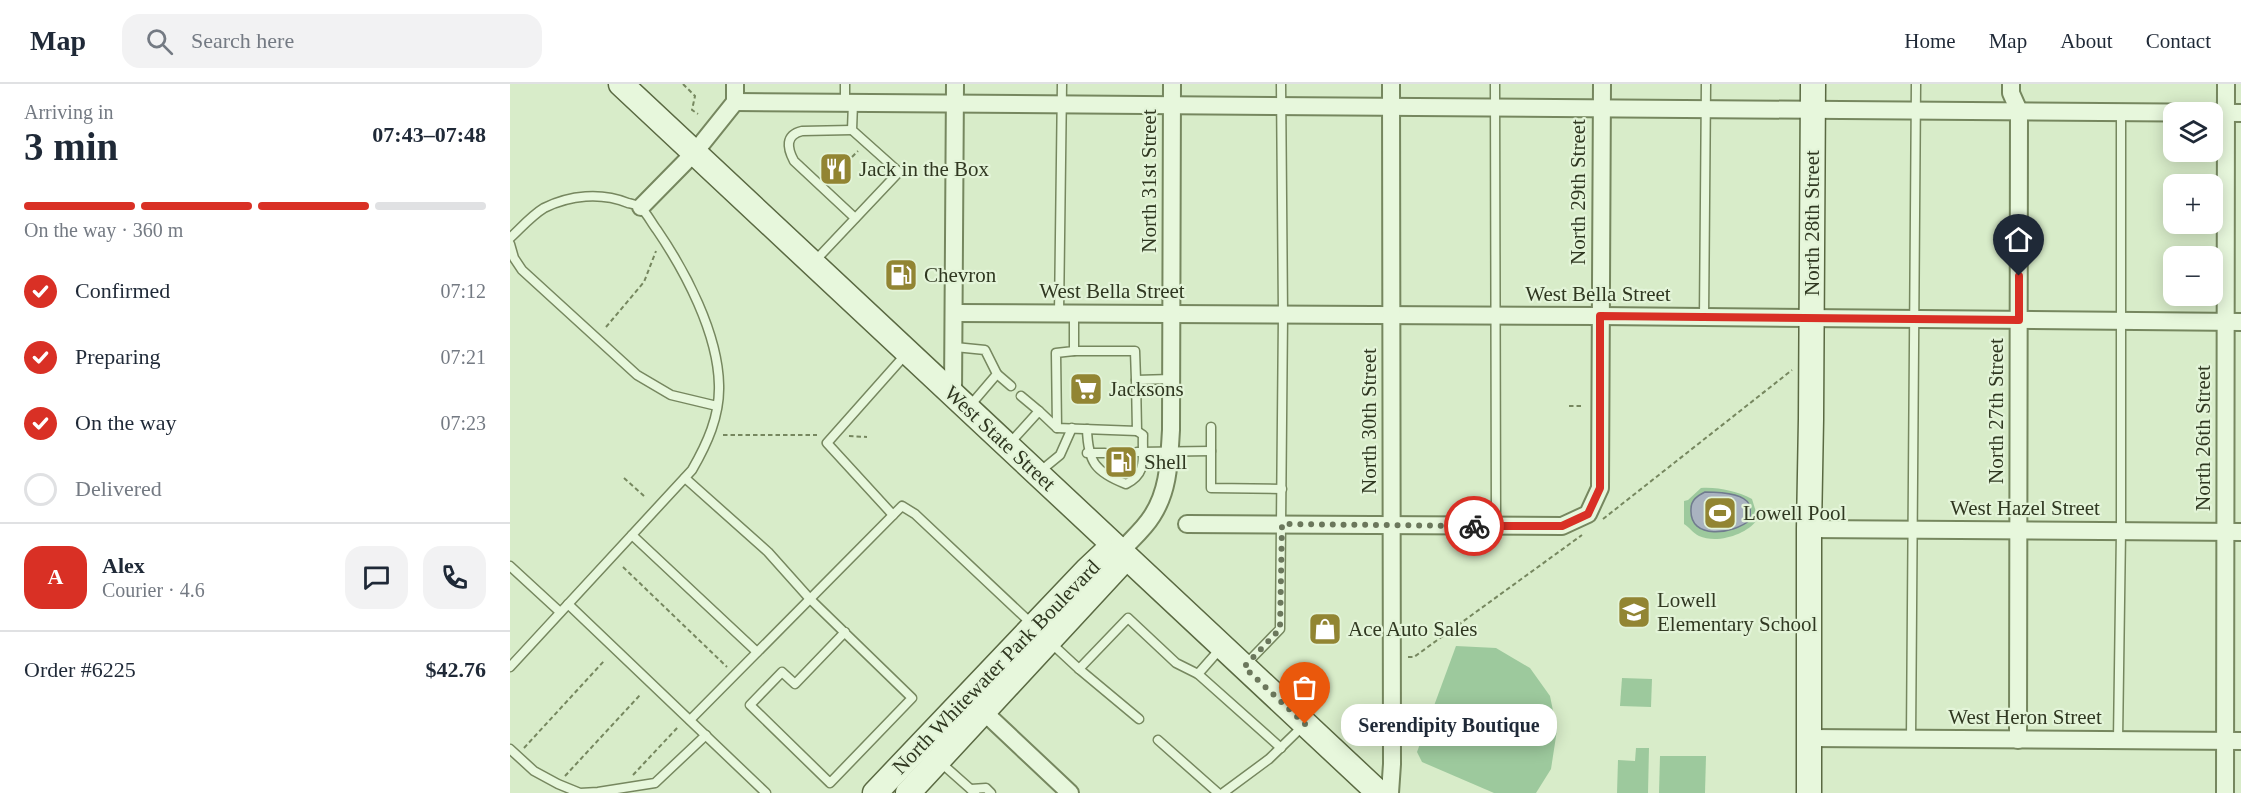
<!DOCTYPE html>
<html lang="en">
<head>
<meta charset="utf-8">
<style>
	:root { --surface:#fff; --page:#f2f2f3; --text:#1f2937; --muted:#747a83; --line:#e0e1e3; --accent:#d93025 }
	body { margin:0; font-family:Georgia,serif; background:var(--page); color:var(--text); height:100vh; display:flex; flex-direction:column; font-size:22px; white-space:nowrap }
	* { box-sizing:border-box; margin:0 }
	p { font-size:20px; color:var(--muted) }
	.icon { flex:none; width:33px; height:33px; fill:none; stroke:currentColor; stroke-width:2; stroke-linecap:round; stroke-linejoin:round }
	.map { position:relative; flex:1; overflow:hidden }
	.panel { display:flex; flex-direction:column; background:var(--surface); width:510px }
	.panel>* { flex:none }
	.controls { position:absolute; left:1653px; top:18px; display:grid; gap:12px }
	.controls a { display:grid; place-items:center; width:60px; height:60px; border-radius:12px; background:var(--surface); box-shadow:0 3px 15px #0003; font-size:30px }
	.pin { position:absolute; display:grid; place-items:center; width:51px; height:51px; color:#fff; margin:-62px -26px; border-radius:50% 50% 50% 0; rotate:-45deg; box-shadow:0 0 6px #0007 }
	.pin .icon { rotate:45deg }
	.courier { position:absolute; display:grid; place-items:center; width:60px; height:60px; margin:-30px; border:4px solid #d93025; border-radius:50%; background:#fff; color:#222; box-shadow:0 2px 8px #0007 }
	.bubble { position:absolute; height:42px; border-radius:18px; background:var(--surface); box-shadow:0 3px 15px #0003; font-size:20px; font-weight:700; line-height:42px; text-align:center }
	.headline em { font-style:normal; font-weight:700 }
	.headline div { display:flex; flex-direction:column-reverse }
	.headline { display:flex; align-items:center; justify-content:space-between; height:102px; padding:0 24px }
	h1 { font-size:39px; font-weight:700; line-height:45px }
	.bar { display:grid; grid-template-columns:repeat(4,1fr); gap:9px 6px; align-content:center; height:72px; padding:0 24px }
	.bar i { height:8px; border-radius:4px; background:var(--line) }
	.bar .selected { background:var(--accent) }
	.bar p { grid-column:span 4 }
	.line { display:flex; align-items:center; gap:15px; padding:0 24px; border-top:2px solid var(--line) }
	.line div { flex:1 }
	.round { display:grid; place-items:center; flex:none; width:63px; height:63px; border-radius:18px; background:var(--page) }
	ol { padding:0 24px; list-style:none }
	li { display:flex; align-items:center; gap:18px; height:66px }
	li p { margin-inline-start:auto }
	li .icon { padding:6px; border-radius:50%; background:var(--accent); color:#fff; stroke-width:4 }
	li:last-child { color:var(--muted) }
	li i { width:33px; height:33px; border:3px solid var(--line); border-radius:50% }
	header { display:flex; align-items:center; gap:36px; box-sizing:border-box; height:84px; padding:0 30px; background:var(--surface); border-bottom:2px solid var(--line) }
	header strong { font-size:28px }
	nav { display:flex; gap:33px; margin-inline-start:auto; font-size:21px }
	.search { width:420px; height:54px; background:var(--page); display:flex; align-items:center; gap:15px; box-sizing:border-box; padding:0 21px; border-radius:18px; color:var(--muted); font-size:22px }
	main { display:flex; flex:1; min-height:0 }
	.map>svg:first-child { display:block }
	.green { fill:#9dc99d }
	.water { fill:#a9b3c0; stroke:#707b8e; stroke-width:1.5 }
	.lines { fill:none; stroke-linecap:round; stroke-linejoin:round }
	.lane-casing { stroke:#76875f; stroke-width:11 }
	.street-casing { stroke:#76875f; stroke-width:20 }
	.secondary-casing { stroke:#5a6942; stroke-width:27 }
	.path { stroke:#76875f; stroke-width:2; stroke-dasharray:4.5 3; stroke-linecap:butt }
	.lane { stroke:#e7f7dc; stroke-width:8 }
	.street { stroke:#e7f7dc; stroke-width:16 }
	.secondary { stroke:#e7f7dc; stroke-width:24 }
	.done { stroke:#6b775c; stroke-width:6; stroke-dasharray:0 10.8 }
	.route { stroke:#d93025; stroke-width:8 }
	.labels { text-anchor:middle; stroke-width:4.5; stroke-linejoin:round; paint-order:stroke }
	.poi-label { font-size:21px; fill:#303821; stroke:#e3f4d8; text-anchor:start }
	.street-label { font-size:21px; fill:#303821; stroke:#e3f4d8 }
</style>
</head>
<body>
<header>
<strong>Map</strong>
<div class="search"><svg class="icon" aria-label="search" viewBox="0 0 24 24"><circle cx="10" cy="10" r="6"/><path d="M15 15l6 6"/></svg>Search here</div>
<nav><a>Home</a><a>Map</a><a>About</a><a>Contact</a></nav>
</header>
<main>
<section class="panel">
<div class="headline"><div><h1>3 min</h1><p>Arriving in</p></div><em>07:43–07:48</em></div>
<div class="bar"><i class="selected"></i><i class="selected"></i><i class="selected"></i><i></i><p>On the way · 360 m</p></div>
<ol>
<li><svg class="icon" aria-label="check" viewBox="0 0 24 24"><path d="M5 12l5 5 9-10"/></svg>Confirmed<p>07:12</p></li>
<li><svg class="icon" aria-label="check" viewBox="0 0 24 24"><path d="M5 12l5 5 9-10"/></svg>Preparing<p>07:21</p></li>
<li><svg class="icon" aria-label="check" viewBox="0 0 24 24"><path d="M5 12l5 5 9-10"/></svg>On the way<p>07:23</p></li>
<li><i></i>Delivered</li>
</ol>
<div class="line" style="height:108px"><b class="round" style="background:var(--accent);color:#fff">A</b><div><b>Alex</b><p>Courier · 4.6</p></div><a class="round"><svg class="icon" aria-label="chat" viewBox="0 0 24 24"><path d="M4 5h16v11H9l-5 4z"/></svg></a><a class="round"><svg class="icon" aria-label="phone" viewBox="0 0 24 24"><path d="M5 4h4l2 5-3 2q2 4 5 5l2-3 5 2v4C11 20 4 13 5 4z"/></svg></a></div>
<div class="line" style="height:78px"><div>Order #6225</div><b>$42.76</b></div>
</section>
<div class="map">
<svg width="1731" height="709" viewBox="0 0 1731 709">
	<rect width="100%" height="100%" fill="#d8ecc9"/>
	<!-- green -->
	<g class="green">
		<path d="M1191,404C1209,403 1226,407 1242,415L1246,428H1252V436H1247C1236,451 1207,460 1189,452C1183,449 1179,443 1174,440V417L1178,416Z"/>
		<path d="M946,562L986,564L1020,584L1040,612L1047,646L1041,685L1026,709H984L912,678L907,668Z"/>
		<path d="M1112,594L1142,595L1141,623L1110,622Z"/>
		<path d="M1126,664H1139L1138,709H1107L1108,676L1125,677Z"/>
		<path d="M1150,672H1196L1195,709H1149Z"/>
	</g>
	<!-- water -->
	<path class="water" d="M1195,408C1207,408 1233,409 1239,420C1241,424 1240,431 1240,436C1224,450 1179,457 1181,425C1181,416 1187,412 1195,408Z"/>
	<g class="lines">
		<!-- lane casing -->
		<g class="lane-casing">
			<g id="lane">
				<path d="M335,0V19"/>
				<path d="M985,0L986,442"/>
				<path d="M342,46L292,47C275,51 277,64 284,77L345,134"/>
				<path d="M0,154C11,144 21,132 34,124C60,111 91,108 118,119C122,120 128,121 131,124C137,129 142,140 147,146C175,187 208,249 209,301C210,332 197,360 182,386L0,583"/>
				<path d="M0,160L4,174L12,186L127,291L161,311L207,322"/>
				<path d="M303,179L389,88L342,46L343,19"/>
				<path d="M549,230L552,0"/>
				<path d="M1194,234L1196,0"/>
				<path d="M445,263L475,266L487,290L458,324"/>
				<path d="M564,267H625L626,296"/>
				<path d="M487,290L501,302"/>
				<path d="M511,312L529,327"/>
				<path d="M701,343V404L772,405"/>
				<path d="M547,344L546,269L564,267V230"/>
				<path d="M577,345C578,378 585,388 616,400C638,389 632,374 633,351L627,347"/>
				<path d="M500,359L529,327L547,344L627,347L626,296L661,295"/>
				<path d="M627,368L701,367"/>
				<path d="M577,369H595"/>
				<path d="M528,389L550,371L562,344"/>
				<path d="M175,394L258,468L300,515L402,614L320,699L240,621L272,588L285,600L335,548"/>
				<path d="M383,431L317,359L396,270"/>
				<path d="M122,451L247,568"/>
				<path d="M0,482L50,528"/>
				<path d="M58,520L256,709"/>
				<path d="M541,559L569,585L618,534L666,579L688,590L710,565"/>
				<path d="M736,580L770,545L773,231L771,0"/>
				<path d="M569,585L629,635"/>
				<path d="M688,590L771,664"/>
				<path d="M180,636L392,422L405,430L523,541"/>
				<path d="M1401,655L1406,0"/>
				<path d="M648,656L708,709"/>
				<path d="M1608,656L1611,447V28"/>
				<path d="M0,665L24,687L48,700L70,709L88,708L145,699L196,651"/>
				<path d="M430,678L465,709"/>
				<path d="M461,705L476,704L481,709"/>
				<path d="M713,709L759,675L795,640"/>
			</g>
		</g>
		<!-- street casing -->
		<g class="street-casing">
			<g id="street">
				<path d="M1501,0V9L1509,27L1508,656"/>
				<path d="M225,18L1731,29"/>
				<path d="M131,123L185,68L225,18V0"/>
				<path d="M445,229L1090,232L1731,238"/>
				<path d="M443,310L445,0"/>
				<path d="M677,440L1052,442L1078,430L1090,404L1092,0"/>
				<path d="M1299,445L1731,448"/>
				<path d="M611,467C621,456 634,445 642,432C659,406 659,377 661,346L662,0"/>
				<path d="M474,628L560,709"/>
				<path d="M1300,654L1731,657"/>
				<path d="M880,709L882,680L881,0"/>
				<path d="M1715,709L1716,0"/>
			</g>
		</g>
		<!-- secondary casing -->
		<g class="secondary-casing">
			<g id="secondary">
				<path d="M111,0L869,709"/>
				<path d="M365,709L577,486L594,470L611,467"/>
				<path d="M398,709L609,481L611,467"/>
				<path d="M1299,709V445L1301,335L1303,0"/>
			</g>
		</g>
		<!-- path -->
		<g class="path">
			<path d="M173,0L185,12L182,26L188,30"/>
			<path d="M342,73L348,67"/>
			<path d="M356,91L365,82"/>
			<path d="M96,243L134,198L146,167"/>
			<path d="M1059,322H1074"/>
			<path d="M213,351H307"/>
			<path d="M339,352L357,353"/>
			<path d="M114,394L135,413"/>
			<path d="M1093,435L1282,286"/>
			<path d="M113,483L217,583"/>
			<path d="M898,573H904L1072,451"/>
			<path d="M14,664L94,577"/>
			<path d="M123,691L168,643"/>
			<path d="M55,692L130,611"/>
		</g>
		<!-- lane -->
		<use href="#lane" class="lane"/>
		<!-- street -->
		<use href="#street" class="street"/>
		<!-- secondary -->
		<use href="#secondary" class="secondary"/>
	</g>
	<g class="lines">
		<!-- done -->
		<path class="done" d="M795,640L734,583L770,545L772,440L964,442"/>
		<!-- route -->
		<path class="route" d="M964,442H1052L1078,430L1090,404V232L1509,236V192"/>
	</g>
	<!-- icons -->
	<defs>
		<g id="restaurant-square" transform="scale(1.725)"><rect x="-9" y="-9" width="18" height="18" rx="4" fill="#928533" stroke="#e3f4d8"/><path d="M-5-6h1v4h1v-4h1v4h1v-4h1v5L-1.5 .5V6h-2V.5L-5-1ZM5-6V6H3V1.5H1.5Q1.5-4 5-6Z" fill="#fff"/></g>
		<g id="fuel-square" transform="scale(1.725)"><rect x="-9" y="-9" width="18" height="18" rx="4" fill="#928533" stroke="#e3f4d8"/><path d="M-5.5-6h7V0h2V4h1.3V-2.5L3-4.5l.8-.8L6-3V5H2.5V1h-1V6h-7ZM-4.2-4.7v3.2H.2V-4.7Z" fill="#fff"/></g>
		<g id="supermarket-square" transform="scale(1.725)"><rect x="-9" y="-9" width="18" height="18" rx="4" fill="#928533" stroke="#e3f4d8"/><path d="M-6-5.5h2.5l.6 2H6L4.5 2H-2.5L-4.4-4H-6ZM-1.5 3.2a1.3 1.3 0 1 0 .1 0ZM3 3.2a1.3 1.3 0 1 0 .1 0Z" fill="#fff"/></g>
		<g id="stadium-square" transform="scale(1.725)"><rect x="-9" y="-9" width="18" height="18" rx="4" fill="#928533" stroke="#e3f4d8"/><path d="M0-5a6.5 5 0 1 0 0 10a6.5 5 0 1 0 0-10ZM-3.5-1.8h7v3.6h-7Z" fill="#fff"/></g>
		<g id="school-square" transform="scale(1.725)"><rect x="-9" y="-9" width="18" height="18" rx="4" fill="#928533" stroke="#e3f4d8"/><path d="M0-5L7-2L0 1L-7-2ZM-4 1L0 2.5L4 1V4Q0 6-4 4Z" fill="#fff"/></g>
		<g id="shop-square" transform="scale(1.725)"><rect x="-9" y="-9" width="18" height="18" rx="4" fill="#928533" stroke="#e3f4d8"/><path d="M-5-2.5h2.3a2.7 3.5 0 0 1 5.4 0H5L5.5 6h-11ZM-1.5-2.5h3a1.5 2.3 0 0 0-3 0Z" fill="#fff"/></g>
	</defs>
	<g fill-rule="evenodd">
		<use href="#restaurant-square" x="326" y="85"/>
		<use href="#fuel-square" x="391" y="191"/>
		<use href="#supermarket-square" x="576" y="305"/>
		<use href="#fuel-square" x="611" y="378"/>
		<use href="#stadium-square" x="1210" y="429"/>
		<use href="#school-square" x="1124" y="528"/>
		<use href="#shop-square" x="815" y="545"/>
	</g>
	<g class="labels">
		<!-- poi labels -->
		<g class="poi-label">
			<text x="349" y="92">Jack in the Box</text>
			<text x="414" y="198">Chevron</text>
			<text x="599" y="312">Jacksons</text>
			<text x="634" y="385">Shell</text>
			<text x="1233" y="436">Lowell Pool</text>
			<text x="1147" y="523">Lowell<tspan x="1147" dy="24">Elementary School</tspan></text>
			<text x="838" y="552">Ace Auto Sales</text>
		</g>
		<!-- street labels -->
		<g class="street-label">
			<text transform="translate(639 97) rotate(-90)" y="7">North 31st Street</text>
			<text transform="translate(1068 108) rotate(-90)" y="7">North 29th Street</text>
			<text transform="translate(1302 139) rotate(-90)" y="7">North 28th Street</text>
			<text x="602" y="214">West Bella Street</text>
			<text x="1088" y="217">West Bella Street</text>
			<text transform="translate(1486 327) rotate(-90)" y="7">North 27th Street</text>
			<text transform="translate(859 337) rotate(-90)" y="7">North 30th Street</text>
			<text transform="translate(490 354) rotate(43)" y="7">West State Street</text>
			<text transform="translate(1693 354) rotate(-90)" y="7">North 26th Street</text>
			<text x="1515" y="431">West Hazel Street</text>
			<text transform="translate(486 583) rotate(-46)" y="7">North Whitewater Park Boulevard</text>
			<text x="1515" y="640">West Heron Street</text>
		</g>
	</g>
</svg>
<div class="controls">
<a><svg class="icon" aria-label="layers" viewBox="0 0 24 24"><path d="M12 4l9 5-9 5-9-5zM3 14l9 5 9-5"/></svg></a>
<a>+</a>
<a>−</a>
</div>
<div class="pin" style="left:795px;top:640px;background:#ea580c"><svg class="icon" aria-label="bag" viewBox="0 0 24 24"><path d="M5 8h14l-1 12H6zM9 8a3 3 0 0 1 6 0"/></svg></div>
<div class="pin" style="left:1509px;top:192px;background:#1f2937"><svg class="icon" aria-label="home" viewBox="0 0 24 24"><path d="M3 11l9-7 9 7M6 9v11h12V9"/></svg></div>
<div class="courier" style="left:964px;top:442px"><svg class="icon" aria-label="bike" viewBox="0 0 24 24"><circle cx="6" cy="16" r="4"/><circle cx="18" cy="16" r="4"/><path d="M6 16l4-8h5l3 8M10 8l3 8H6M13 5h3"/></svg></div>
<div class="bubble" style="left:831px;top:620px;width:216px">Serendipity Boutique</div>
</div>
</main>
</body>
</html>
